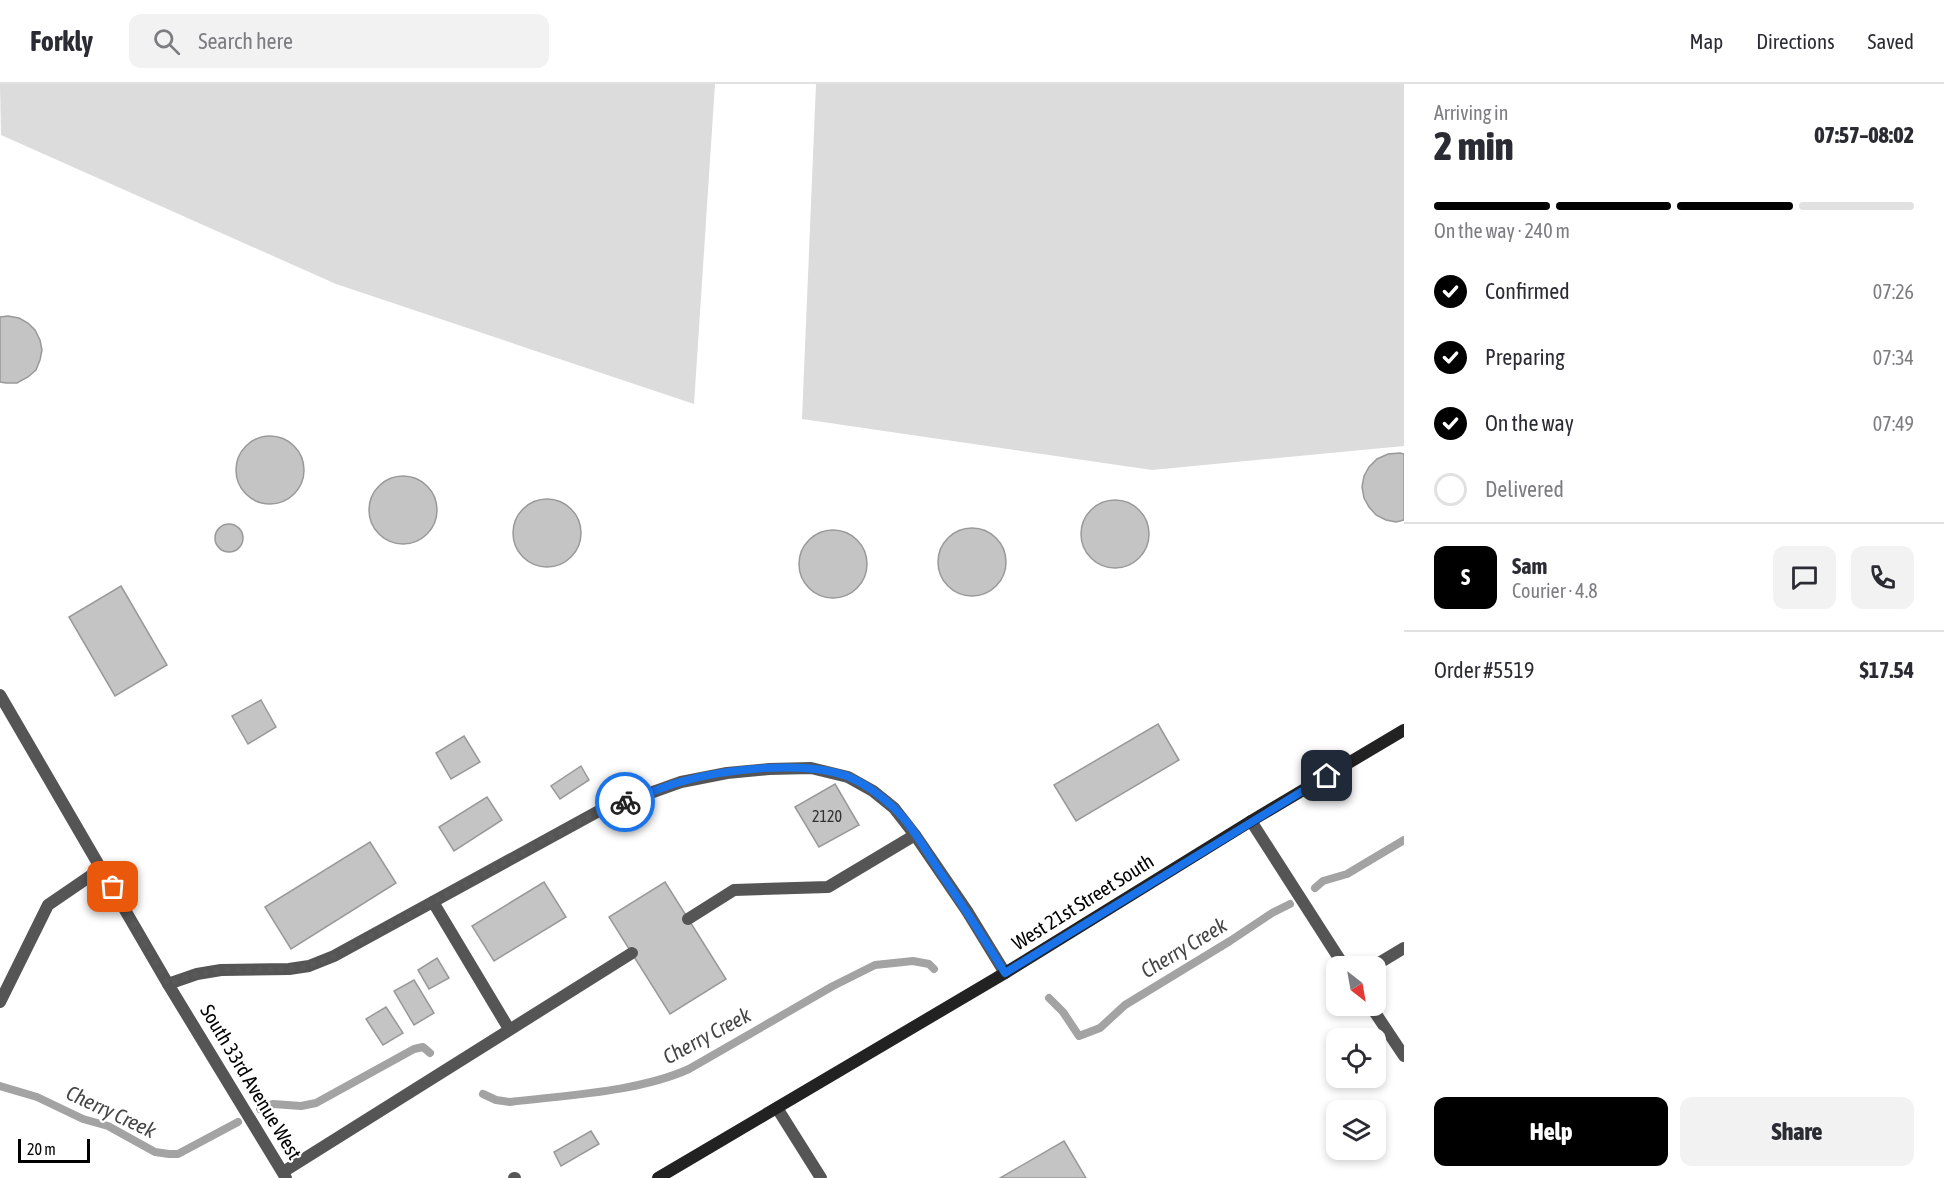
<!DOCTYPE html>
<html lang="en">
<head>
<meta charset="utf-8">
<style>
	:root { --surface:#fff; --page:#f2f2f3; --text:#2b2b33; --muted:#7c7c81; --line:#e1e1e2; --accent:#000 }
	body { margin:0; font-family:"Asap Condensed",sans-serif; background:var(--page); color:var(--text); height:100vh; display:flex; flex-direction:column; font-size:22px; white-space:nowrap }
	* { box-sizing:border-box; margin:0 }
	p { font-size:20px; color:var(--muted) }
	.icon { flex:none; width:33px; height:33px; fill:none; stroke:currentColor; stroke-width:2; stroke-linecap:round; stroke-linejoin:round }
	.map { position:relative; flex:1; overflow:hidden }
	.details { display:flex; flex-direction:column; background:var(--surface); width:540px }
	.details>* { flex:none }
	.needle { width:39px; rotate:149deg }
	.fabs { position:absolute; left:1326px; top:872px; display:grid; gap:12px }
	.fabs a { display:grid; place-items:center; width:60px; height:60px; border-radius:12px; background:var(--surface); box-shadow:0 3px 9px #0003; font-size:30px }
	.scale { position:absolute; left:18px; bottom:15px; width:72px; box-sizing:border-box; padding-left:6px; border:3px solid #000; border-top:0; font-size:16px; line-height:21px; white-space:nowrap; color:#000; -webkit-text-stroke:4px #fff; paint-order:stroke }
	.pin { position:absolute; display:grid; place-items:center; width:51px; height:51px; color:#fff; margin:-26px; border-radius:12px; box-shadow:0 3px 9px #0006 }
	.courier { position:absolute; display:grid; place-items:center; width:60px; height:60px; margin:-30px; border:4px solid #1a73e8; border-radius:50%; background:#fff; color:#222; box-shadow:0 2px 8px #0007 }
	.overview em { font-style:normal; font-weight:800 }
	.overview div { display:flex; flex-direction:column-reverse }
	.overview { display:flex; align-items:center; justify-content:space-between; height:102px; padding:0 30px }
	h1 { font-size:39px; font-weight:800; line-height:45px }
	.bar { display:grid; grid-template-columns:repeat(4,1fr); gap:9px 6px; align-content:center; height:72px; padding:0 30px }
	.bar i { height:8px; border-radius:4px; background:var(--line) }
	.bar .current { background:var(--accent) }
	.bar p { grid-column:span 4 }
	.line { display:flex; align-items:center; gap:15px; padding:0 30px; border-top:2px solid var(--line) }
	.line div { flex:1 }
	.round { display:grid; place-items:center; flex:none; width:63px; height:63px; border-radius:12px; background:var(--page) }
	ol { padding:0 30px; list-style:none }
	li { display:flex; align-items:center; gap:18px; height:66px }
	li p { margin-inline-start:auto }
	li .icon { padding:6px; border-radius:50%; background:var(--accent); color:#fff; stroke-width:4 }
	li:last-child { color:var(--muted) }
	li i { width:33px; height:33px; border:3px solid var(--line); border-radius:50% }
	.button { display:flex; gap:12px; margin-top:auto; padding:12px 30px }
	.button a { flex:1; height:69px; border-radius:12px; background:var(--accent); color:#fff; font-size:24px; font-weight:800; line-height:69px; text-align:center }
	.button a+a { background:var(--page); color:var(--text) }
	header { display:flex; align-items:center; gap:36px; box-sizing:border-box; height:84px; padding:0 30px; background:var(--surface); border-bottom:2px solid var(--line) }
	header strong { font-size:28px }
	nav { display:flex; gap:33px; margin-inline-start:auto; font-size:21px }
	.search { width:420px; height:54px; background:var(--page); display:flex; align-items:center; gap:15px; box-sizing:border-box; padding:0 21px; border-radius:12px; color:var(--muted); font-size:22px }
	main { display:flex; flex:1; min-height:0 }
	.map>svg:first-child { display:block }
	.green { fill:#dcdcdc }
	.lines { fill:none; stroke-linecap:round; stroke-linejoin:round }
	.stream { stroke:#a3a3a3; stroke-width:8 }
	.building { fill:#c4c4c4; stroke:#999; stroke-width:1.5 }
	.lane { stroke:#555; stroke-width:12 }
	.street { stroke:#555; stroke-width:12 }
	.secondary { stroke:#222; stroke-width:12 }
	.done { stroke:#595959; stroke-width:6; stroke-dasharray:0 10.8 }
	.route { stroke:#1a73e8; stroke-width:8 }
	.labels { text-anchor:middle; stroke-width:4.5; stroke-linejoin:round; paint-order:stroke }
	.number-label { font-size:16px; fill:#313131 }
	.street-label { font-size:20px; fill:#000; stroke:#fff }
	.water-label { font-size:21px; font-style:italic; fill:#444; stroke:#fff }
</style>
</head>
<body>
<header>
<strong>Forkly</strong>
<div class="search"><svg class="icon" aria-label="search" viewBox="0 0 24 24"><circle cx="10" cy="10" r="6"/><path d="M15 15l6 6"/></svg>Search here</div>
<nav><a>Map</a><a>Directions</a><a>Saved</a></nav>
</header>
<main>
<div class="map">
<svg width="1404" height="1094" viewBox="0 0 1404 1094">
	<rect width="100%" height="100%" fill="#fff"/>
	<!-- green -->
	<g class="green">
		<path d="M0,0H715L694,320L336,200L1,51Z"/>
		<path d="M816,0H1404V362L1152,386L802,335Z"/>
	</g>
	<g class="lines">
		<!-- stream -->
		<g class="stream">
			<path d="M1315,804L1323,797L1347,790L1404,756"/>
			<path d="M1049,914L1063,928L1079,952L1100,944L1125,921L1230,857L1272,829L1290,820"/>
			<path d="M0,1002L37,1013L83,1035L108,1042L155,1068L169,1070H178L238,1038"/>
			<path d="M483,1010L496,1016L510,1018C567,1011 638,1008 689,985L833,902L875,881L913,877L929,880L934,885"/>
			<path d="M260,1025L273,1020L301,1022L316,1019L414,965L423,963L430,969"/>
		</g>
	</g>
	<!-- building -->
	<g class="building">
		<path d="M8,232L19,234L28,239L35,246L40,256L42,266L40,276L36,286L28,293L17,299H6L0,298V233Z"/>
		<circle cx="270" cy="386" r="34"/>
		<path d="M1400,369L1404,370V436L1396,438L1386,436L1376,431L1369,423L1364,414L1362,403L1364,392L1369,383L1377,375L1388,370Z"/>
		<circle cx="403" cy="426" r="34"/>
		<circle cx="547" cy="449" r="34"/>
		<circle cx="1115" cy="450" r="34"/>
		<circle cx="229" cy="454" r="14"/>
		<circle cx="972" cy="478" r="34"/>
		<circle cx="833" cy="480" r="34"/>
		<path d="M121,502L167,581L115,612L69,533Z"/>
		<path d="M261,616L276,643L248,660L232,632Z"/>
		<path d="M1158,640L1179,676L1076,737L1054,701Z"/>
		<path d="M464,652L480,678L451,695L436,669Z"/>
		<path d="M581,682L589,696L560,715L551,702Z"/>
		<path d="M835,700L859,741L819,763L795,723Z"/>
		<path d="M487,713L502,736L454,767L439,743Z"/>
		<path d="M370,758L396,799L291,865L265,823Z"/>
		<path d="M544,798L566,833L494,877L472,842Z"/>
		<path d="M665,798L726,895L670,930L609,833Z"/>
		<path d="M437,874L449,894L429,905L418,886Z"/>
		<path d="M414,896L434,929L414,941L394,907Z"/>
		<path d="M386,923L403,949L383,961L366,935Z"/>
		<path d="M591,1047L599,1060L561,1082L554,1068Z"/>
		<path d="M1064,1057L1086,1094H1000Z"/>
	</g>
	<g class="lines">
		<!-- lane -->
		<g class="lane">
			<path d="M1251,737L1344,882"/>
			<path d="M433,818L509,945"/>
			<path d="M688,835L734,806L828,803L915,751"/>
			<path d="M1374,882L1404,864"/>
			<path d="M168,900L197,890L221,886L289,885L309,882L334,872L597,728L681,698L727,689L769,685L811,684L848,693L873,707L894,724L915,751L967,827L1005,889"/>
			<path d="M0,918L48,821L102,784"/>
			<path d="M1370,921L1404,972"/>
			<path d="M777,1024L821,1094"/>
			<path d="M283,1088L632,869"/>
			<path d="M514,1094H515"/>
		</g>
		<!-- street -->
		<path class="street" d="M0,611L168,900L286,1094"/>
		<!-- secondary -->
		<path class="secondary" d="M658,1094L1005,889L1251,737L1404,646"/>
	</g>
	<g class="lines">
		<!-- done -->
		<path class="done" d="M113,803L168,900L197,890L221,886L289,885L309,882L334,872L597,728L625,718"/>
		<!-- route -->
		<path class="route" d="M625,718C643,712 662,703 680,698C725,685 803,676 847,692C864,699 880,711 893,723C910,739 923,762 936,782C960,817 983,853 1005,889L1327,692"/>
	</g>
	<g class="labels">
		<!-- number labels -->
		<g class="number-label">
			<text x="827" y="738">2120</text>
		</g>
		<!-- street labels -->
		<g class="street-label">
			<text transform="translate(1083 818) rotate(-32)" y="7">West 21st Street South</text>
			<text transform="translate(251 998) rotate(59)" y="7">South 33rd Avenue West</text>
		</g>
		<!-- water labels -->
		<g class="water-label">
			<text transform="translate(1184 864) rotate(-31)" y="7">Cherry Creek</text>
			<text transform="translate(707 952) rotate(-28)" y="7">Cherry Creek</text>
			<text transform="translate(111 1028) rotate(25)" y="7">Cherry Creek</text>
		</g>
	</g>
</svg>
<div class="fabs">
<a><svg class="needle" viewBox="-14 -14 28 28"><path d="M0-13l5 13h-10z" fill="#e53935"/><path d="M0 13l5-13h-10z" fill="#7c7c81"/></svg></a>
<a><svg class="icon" aria-label="locate" viewBox="0 0 24 24"><circle cx="12" cy="12" r="6"/><path d="M12 2v4M12 18v4M2 12h4M18 12h4"/></svg></a>
<a><svg class="icon" aria-label="layers" viewBox="0 0 24 24"><path d="M12 4l9 5-9 5-9-5zM3 14l9 5 9-5"/></svg></a>
</div>
<div class="scale">20 m</div>
<div class="pin" style="left:113px;top:803px;background:#ea580c"><svg class="icon" aria-label="bag" viewBox="0 0 24 24"><path d="M5 8h14l-1 12H6zM9 8a3 3 0 0 1 6 0"/></svg></div>
<div class="pin" style="left:1327px;top:692px;background:#1f2937"><svg class="icon" aria-label="home" viewBox="0 0 24 24"><path d="M3 11l9-7 9 7M6 9v11h12V9"/></svg></div>
<div class="courier" style="left:625px;top:718px"><svg class="icon" aria-label="bike" viewBox="0 0 24 24"><circle cx="6" cy="16" r="4"/><circle cx="18" cy="16" r="4"/><path d="M6 16l4-8h5l3 8M10 8l3 8H6M13 5h3"/></svg></div>
</div>
<section class="details">
<div class="overview"><div><h1>2 min</h1><p>Arriving in</p></div><em>07:57–08:02</em></div>
<div class="bar"><i class="current"></i><i class="current"></i><i class="current"></i><i></i><p>On the way · 240 m</p></div>
<ol>
<li><svg class="icon" aria-label="check" viewBox="0 0 24 24"><path d="M5 12l5 5 9-10"/></svg>Confirmed<p>07:26</p></li>
<li><svg class="icon" aria-label="check" viewBox="0 0 24 24"><path d="M5 12l5 5 9-10"/></svg>Preparing<p>07:34</p></li>
<li><svg class="icon" aria-label="check" viewBox="0 0 24 24"><path d="M5 12l5 5 9-10"/></svg>On the way<p>07:49</p></li>
<li><i></i>Delivered</li>
</ol>
<div class="line" style="height:108px"><b class="round" style="background:var(--accent);color:#fff">S</b><div><b>Sam</b><p>Courier · 4.8</p></div><a class="round"><svg class="icon" aria-label="chat" viewBox="0 0 24 24"><path d="M4 5h16v11H9l-5 4z"/></svg></a><a class="round"><svg class="icon" aria-label="phone" viewBox="0 0 24 24"><path d="M5 4h4l2 5-3 2q2 4 5 5l2-3 5 2v4C11 20 4 13 5 4z"/></svg></a></div>
<div class="line" style="height:78px"><div>Order #5519</div><b>$17.54</b></div>
<div class="button"><a>Help</a><a>Share</a></div>
</section>
</main>
</body>
</html>
